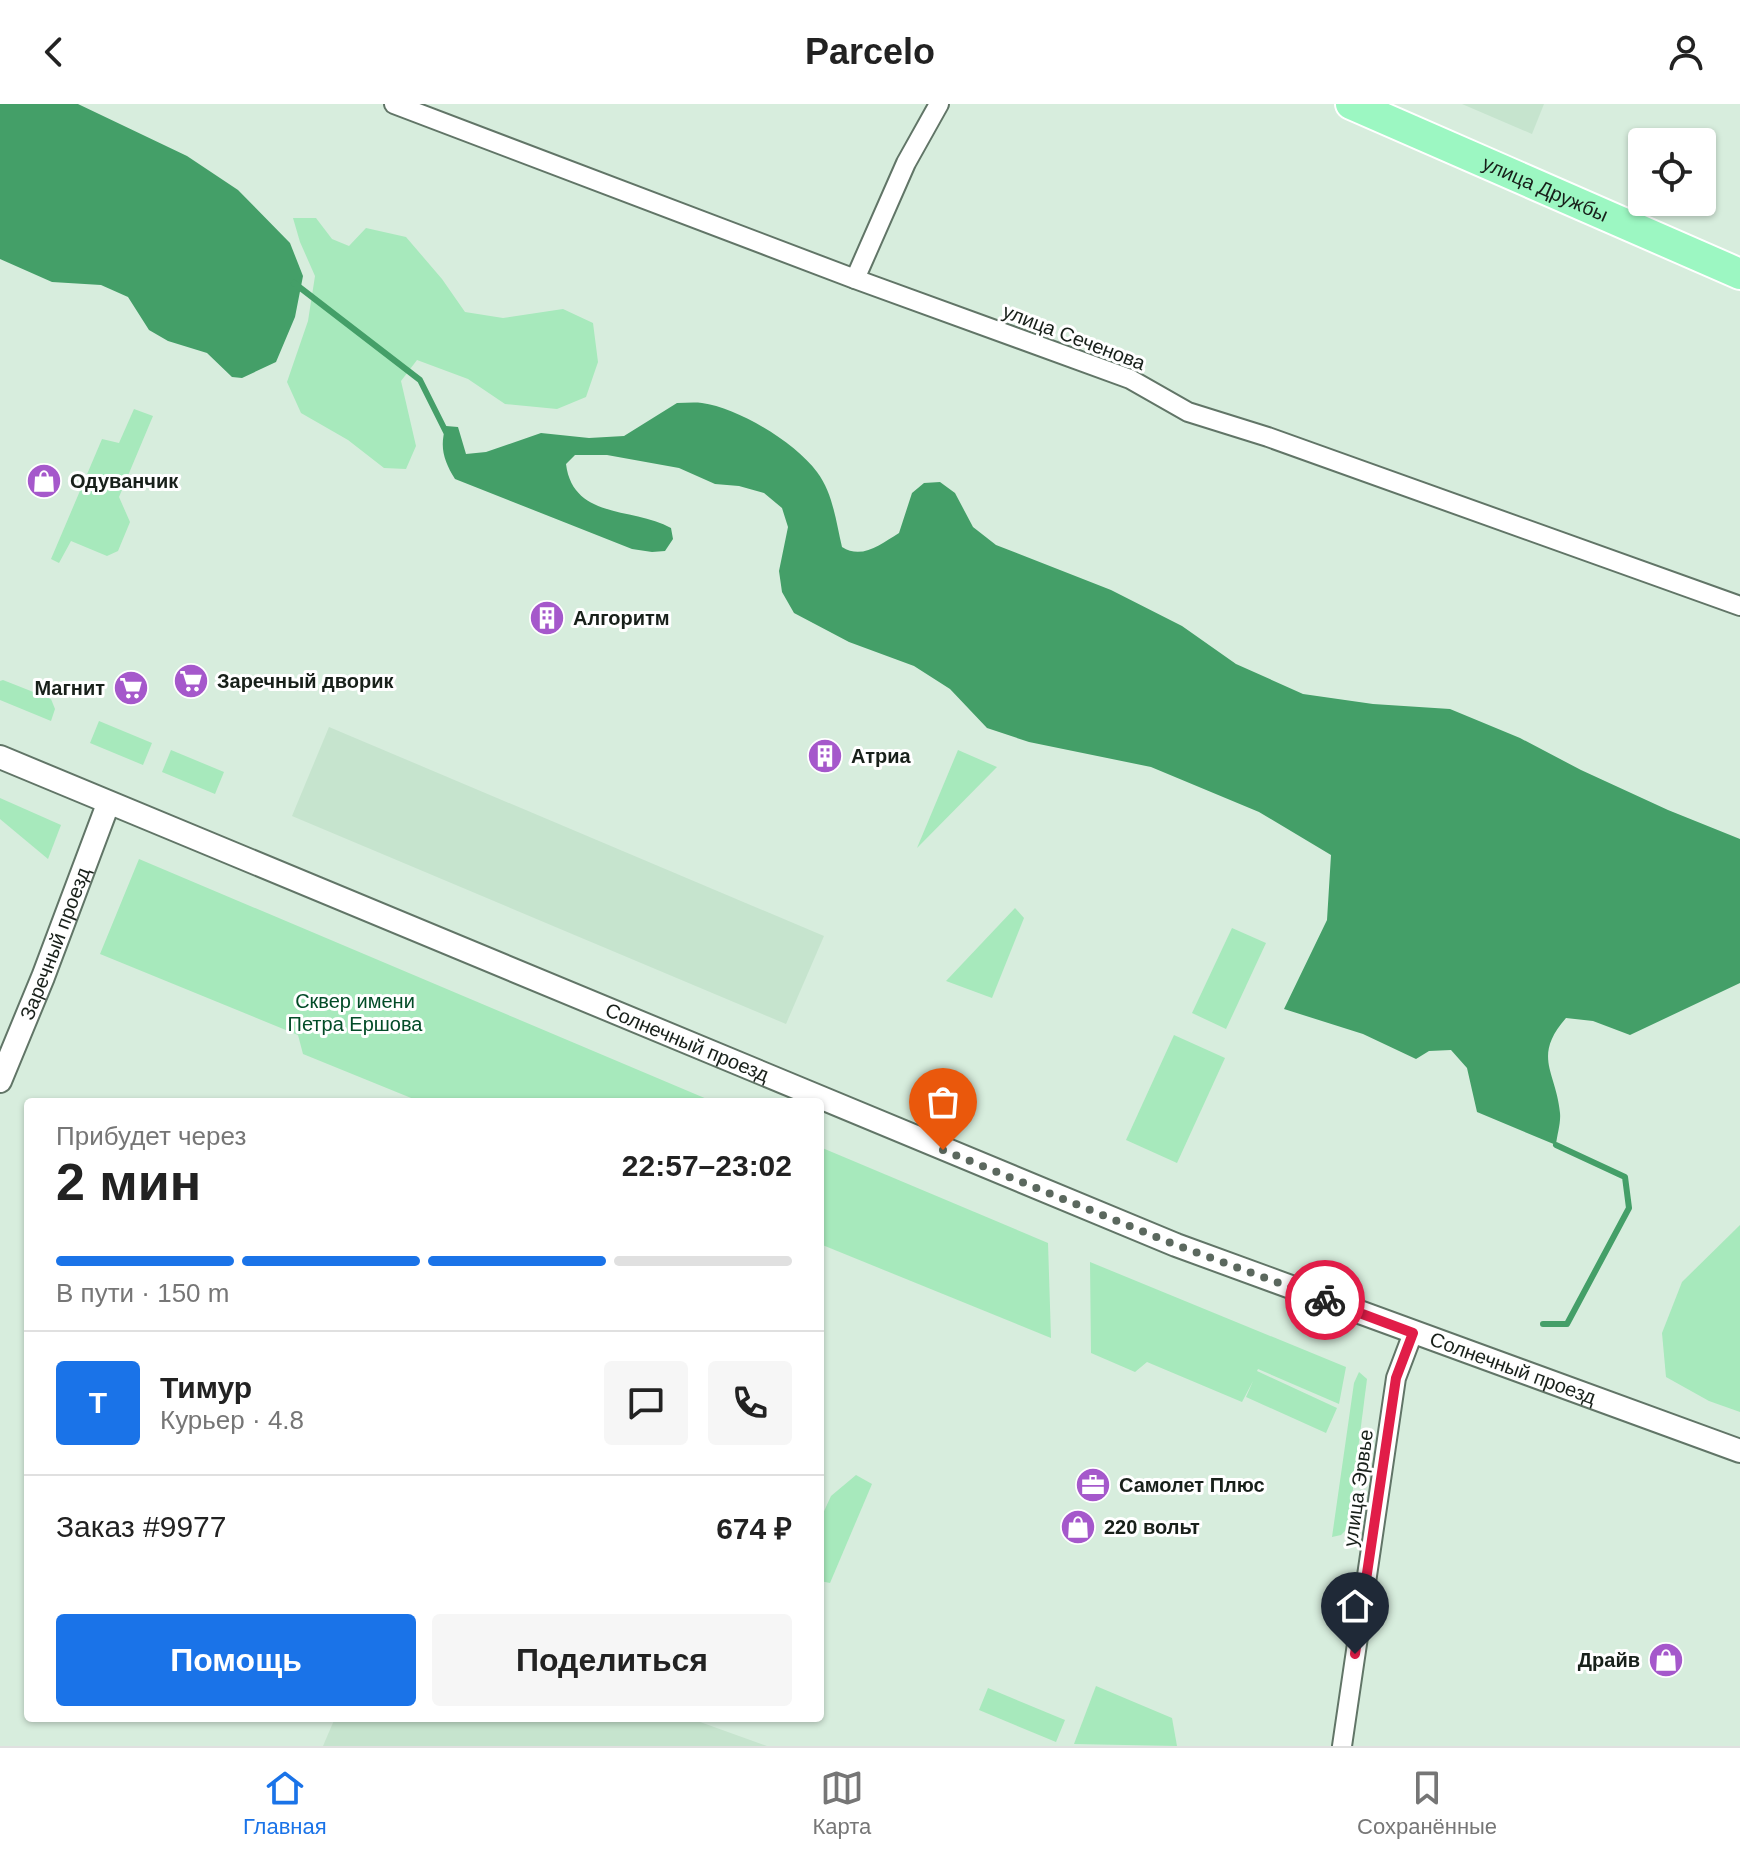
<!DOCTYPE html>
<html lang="ru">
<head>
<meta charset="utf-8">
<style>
	:root { --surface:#fff; --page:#f6f6f6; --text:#222; --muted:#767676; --line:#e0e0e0; --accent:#1a73e8 }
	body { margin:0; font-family:Helvetica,sans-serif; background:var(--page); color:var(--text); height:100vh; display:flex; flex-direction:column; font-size:30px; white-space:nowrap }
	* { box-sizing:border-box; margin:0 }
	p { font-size:26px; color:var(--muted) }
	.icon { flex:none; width:44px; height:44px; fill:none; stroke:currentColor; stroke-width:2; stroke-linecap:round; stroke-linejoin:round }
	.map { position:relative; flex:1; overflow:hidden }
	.sheet { position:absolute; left:24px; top:994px; width:800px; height:624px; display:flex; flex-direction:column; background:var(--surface); border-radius:8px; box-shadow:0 2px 6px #0004 }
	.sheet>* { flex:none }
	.controls { position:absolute; left:1628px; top:24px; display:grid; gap:16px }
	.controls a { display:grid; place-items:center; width:88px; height:88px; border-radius:8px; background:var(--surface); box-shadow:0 2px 6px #0004; font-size:40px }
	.pin { position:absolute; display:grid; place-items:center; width:68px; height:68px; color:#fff; margin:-82px -34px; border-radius:50% 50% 50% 0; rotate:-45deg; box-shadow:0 0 8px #0007 }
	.pin .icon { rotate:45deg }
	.courier { position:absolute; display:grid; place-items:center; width:80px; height:80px; margin:-40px; border:6px solid #e11d48; border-radius:50%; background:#fff; color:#222; box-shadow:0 2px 10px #0007 }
	.overview em { font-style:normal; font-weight:800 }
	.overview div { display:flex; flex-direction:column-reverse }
	.overview { display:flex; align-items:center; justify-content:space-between; height:136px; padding:0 32px }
	h1 { font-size:52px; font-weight:800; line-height:60px }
	.bar { display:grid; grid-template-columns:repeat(4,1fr); gap:12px 8px; align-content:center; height:96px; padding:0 32px }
	.bar i { height:10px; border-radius:6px; background:var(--line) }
	.bar .current { background:var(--accent) }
	.bar p { grid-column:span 4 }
	.line { display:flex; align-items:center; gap:20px; padding:0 32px; border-top:2px solid var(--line) }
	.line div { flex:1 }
	.round { display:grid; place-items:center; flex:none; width:84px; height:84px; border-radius:8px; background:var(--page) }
	.cta { display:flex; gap:16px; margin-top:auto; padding:16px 32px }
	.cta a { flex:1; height:92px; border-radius:8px; background:var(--accent); color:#fff; font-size:32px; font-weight:800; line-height:92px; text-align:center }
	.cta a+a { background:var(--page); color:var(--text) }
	header { display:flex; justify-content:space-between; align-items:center; height:104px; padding:0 32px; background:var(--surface); font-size:36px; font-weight:800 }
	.tabs { display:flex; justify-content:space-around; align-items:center; height:112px; border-top:2px solid var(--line); background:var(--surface); font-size:22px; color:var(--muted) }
	.tabs a { display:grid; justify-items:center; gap:4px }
	.tabs .current { color:var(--accent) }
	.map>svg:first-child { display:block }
	.built { fill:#c6e4ce }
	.green { fill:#a7e9bc }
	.water { fill:#449f68 }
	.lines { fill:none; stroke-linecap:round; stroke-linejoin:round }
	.stream { stroke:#449f68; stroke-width:6 }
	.minor-casing { stroke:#617567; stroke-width:22 }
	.tertiary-casing { stroke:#617567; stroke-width:26 }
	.primary-casing { stroke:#fff; stroke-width:34 }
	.minor { stroke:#fff; stroke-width:18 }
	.tertiary { stroke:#fff; stroke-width:22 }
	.primary { stroke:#9cf7c2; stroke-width:30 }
	.done { stroke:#5b685e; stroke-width:8; stroke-dasharray:0 14.4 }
	.route { stroke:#e11d48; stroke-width:10 }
	.labels { text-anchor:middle; stroke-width:6; stroke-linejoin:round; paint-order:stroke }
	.street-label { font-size:20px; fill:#18201a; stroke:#fff }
	.poi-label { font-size:20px; font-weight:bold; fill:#18201a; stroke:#fff; text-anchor:start }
	.park-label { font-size:20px; fill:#034c28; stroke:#fff }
</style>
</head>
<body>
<header><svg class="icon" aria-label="back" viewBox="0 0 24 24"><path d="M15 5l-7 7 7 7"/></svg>Parcelo<svg class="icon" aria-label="person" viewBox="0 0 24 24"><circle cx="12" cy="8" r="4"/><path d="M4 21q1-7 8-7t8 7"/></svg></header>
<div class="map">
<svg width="1740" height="1642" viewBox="0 0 1740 1642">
	<rect width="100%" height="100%" fill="#d7eddd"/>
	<!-- built -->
	<g class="built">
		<path d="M1462,0H1544L1532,30Z"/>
		<path d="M329,623L824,832L786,920L292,712Z"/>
		<path d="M335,1614H689L767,1642H323Z"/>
	</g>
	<!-- green -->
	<g class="green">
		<path d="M293,114H316L332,135L349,142L366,124L406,133L442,175L465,208L503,214L563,205L593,219L598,258L586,293L557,305L505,300L468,275L417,256L401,277L416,342L406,365L384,364L348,336L301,309L287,278L308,217L315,172L300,138Z"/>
		<path d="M134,305L153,312L119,393L130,418L118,447L107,452L71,437L59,459L51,455L102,335L119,339Z"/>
		<path d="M3,576L51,595L55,605L51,617L0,596V577Z"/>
		<path d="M99,617L152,639L143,661L90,639Z"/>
		<path d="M171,646L224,668L215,690L162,668Z"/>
		<path d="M958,646L997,663L917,744Z"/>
		<path d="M0,694L61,721L48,755L0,715Z"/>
		<path d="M139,755L714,998H421L303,950L298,931L100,850Z"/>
		<path d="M1015,804L1024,814L992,894L946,877Z"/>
		<path d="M1232,824L1266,839L1226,925L1192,909Z"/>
		<path d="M1174,931L1225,954L1177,1059L1126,1036Z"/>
		<path d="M820,1043L1048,1139L1051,1234L820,1140Z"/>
		<path d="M1740,1121V1308L1709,1297L1666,1273L1662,1229L1682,1178Z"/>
		<path d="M1090,1158L1346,1263L1339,1300L1258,1265L1257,1267L1337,1304L1326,1329L1246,1293L1253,1277L1242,1298L1147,1258L1135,1268L1091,1249Z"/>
		<path d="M1359,1268L1367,1275L1348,1424L1341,1431L1332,1433L1354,1279Z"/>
		<path d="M856,1371L872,1380L830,1479L820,1477V1416L831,1392Z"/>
		<path d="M1096,1582L1172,1614L1177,1642L1074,1640Z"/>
		<path d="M988,1584L1065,1616L1056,1638L979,1606Z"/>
	</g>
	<!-- water -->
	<g class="water">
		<path d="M0,0H78L187,52L238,86L290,139L303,172L295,213L276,258L242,274L232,273L207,249L168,237L149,226L128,193L101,181L52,178L0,155Z"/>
		<path d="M677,299C685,299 694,298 702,299C738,304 795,338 817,368C833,389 836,418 842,443C862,456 881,440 899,429L912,389L924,379L940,378L955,389L973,423L996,441L1111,486L1182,522L1236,560L1303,590L1373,600L1450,605L1520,634L1581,666L1668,706L1740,735V879L1630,931L1593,917L1566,914C1532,953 1556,967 1560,1009C1561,1019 1557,1031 1556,1041L1477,1008L1467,964L1451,946L1429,947L1416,955L1363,930L1284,905L1327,816L1331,751L1259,708L1151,663L1029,638L987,624L950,585L914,562L849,538L794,509L782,488L779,467L788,423L782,404L764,389L739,382L715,380L679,364L607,351H575L566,360C573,416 634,403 671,424L673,435L665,447L652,448L632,445L455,375C444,357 439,343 446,322L458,323L466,350L486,348L541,329L589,334L624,332Z"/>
	</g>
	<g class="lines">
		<!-- stream -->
		<g class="stream">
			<path d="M294,179L420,276L448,332"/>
			<path d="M1543,1220H1567L1629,1104L1625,1073L1556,1041"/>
		</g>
		<!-- minor casing -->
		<g class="minor-casing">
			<g id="minor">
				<path d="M394,0L855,175L1130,275L1188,308L1268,333L1740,502"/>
				<path d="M855,175L906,59L939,0"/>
				<path d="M1342,1642L1396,1274L1413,1229"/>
			</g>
		</g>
		<!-- tertiary casing -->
		<g class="tertiary-casing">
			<g id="tertiary">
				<path id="s1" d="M0,653L1176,1141L1740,1347"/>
				<path id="s2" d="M0,977L43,873L108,700"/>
			</g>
		</g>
		<!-- primary casing -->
		<g class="primary-casing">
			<g id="primary">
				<path id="s3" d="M1351,0L1740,170"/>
			</g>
		</g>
		<!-- minor -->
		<use href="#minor" class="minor"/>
		<!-- tertiary -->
		<use href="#tertiary" class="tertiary"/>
		<!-- primary -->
		<use href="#primary" class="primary"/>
	</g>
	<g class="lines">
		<!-- done -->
		<path class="done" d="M943,1046L1176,1141L1325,1196"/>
		<!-- route -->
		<path class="route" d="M1325,1196L1413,1229L1396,1274L1355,1550"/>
	</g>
	<!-- icons -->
	<defs>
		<g id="shop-disc" transform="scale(1.8)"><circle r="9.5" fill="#a558cb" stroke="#fff"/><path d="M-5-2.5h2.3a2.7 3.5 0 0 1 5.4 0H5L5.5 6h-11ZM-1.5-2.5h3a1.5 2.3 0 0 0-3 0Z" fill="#fff"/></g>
		<g id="building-disc" transform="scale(1.8)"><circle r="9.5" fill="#a558cb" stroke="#fff"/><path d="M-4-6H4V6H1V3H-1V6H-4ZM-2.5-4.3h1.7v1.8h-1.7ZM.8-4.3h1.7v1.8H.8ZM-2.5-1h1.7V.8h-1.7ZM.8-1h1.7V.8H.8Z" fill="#fff"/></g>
		<g id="supermarket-disc" transform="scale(1.8)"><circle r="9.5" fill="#a558cb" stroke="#fff"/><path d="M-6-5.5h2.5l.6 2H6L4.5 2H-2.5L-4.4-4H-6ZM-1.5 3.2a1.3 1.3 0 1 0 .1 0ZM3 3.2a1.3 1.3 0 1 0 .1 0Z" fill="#fff"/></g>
		<g id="office-disc" transform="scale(1.8)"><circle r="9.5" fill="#a558cb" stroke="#fff"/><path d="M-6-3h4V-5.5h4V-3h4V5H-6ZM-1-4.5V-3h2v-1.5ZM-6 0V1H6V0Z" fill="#fff"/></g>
	</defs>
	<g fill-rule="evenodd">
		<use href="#shop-disc" x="44" y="377"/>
		<use href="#building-disc" x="547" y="514"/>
		<use href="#supermarket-disc" x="191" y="577"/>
		<use href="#supermarket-disc" x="131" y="584"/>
		<use href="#building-disc" x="825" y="652"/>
		<use href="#office-disc" x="1093" y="1381"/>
		<use href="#shop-disc" x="1078" y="1423"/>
		<use href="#shop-disc" x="1666" y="1556"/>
	</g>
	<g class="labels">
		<!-- street labels -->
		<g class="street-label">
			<text dy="7" stroke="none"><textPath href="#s3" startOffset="212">улица Дружбы</textPath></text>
			<text transform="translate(1074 233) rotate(21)" y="7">улица Сеченова</text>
			<text dy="7" stroke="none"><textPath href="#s2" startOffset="148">Заречный проезд</textPath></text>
			<text dy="7" stroke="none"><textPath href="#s1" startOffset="744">Солнечный проезд</textPath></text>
			<text dy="7" stroke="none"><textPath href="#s1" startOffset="1632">Солнечный проезд</textPath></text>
			<text transform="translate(1358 1384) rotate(-82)" y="7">улица Эрвье</text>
		</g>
		<!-- poi labels -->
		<g class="poi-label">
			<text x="70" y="384">Одуванчик</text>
			<text x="573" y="521">Алгоритм</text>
			<text x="217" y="584">Заречный дворик</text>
			<text x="105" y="591" text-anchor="end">Магнит</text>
			<text x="851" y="659">Атриа</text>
			<text x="1119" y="1388">Самолет Плюс</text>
			<text x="1104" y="1430">220 вольт</text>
			<text x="1640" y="1563" text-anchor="end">Драйв</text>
		</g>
		<!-- park labels -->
		<g class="park-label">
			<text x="355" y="904">Сквер имени<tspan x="355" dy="23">Петра Ершова</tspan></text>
		</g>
	</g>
</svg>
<div class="controls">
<a><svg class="icon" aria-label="locate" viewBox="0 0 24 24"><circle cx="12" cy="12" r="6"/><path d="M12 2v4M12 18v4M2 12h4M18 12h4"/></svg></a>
</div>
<div class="pin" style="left:943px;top:1046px;background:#ea580c"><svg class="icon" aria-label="bag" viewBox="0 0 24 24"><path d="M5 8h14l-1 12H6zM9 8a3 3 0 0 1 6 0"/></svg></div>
<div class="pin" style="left:1355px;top:1550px;background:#1f2937"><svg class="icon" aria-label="home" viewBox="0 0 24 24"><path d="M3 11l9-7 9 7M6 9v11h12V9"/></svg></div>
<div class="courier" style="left:1325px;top:1196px"><svg class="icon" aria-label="bike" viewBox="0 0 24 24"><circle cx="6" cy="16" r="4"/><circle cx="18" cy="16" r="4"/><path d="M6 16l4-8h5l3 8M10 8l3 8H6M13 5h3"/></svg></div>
<section class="sheet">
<div class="overview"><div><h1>2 мин</h1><p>Прибудет через</p></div><em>22:57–23:02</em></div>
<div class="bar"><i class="current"></i><i class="current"></i><i class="current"></i><i></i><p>В пути · 150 m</p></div>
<div class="line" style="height:144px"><b class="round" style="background:var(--accent);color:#fff">Т</b><div><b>Тимур</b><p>Курьер · 4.8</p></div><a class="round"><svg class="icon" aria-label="chat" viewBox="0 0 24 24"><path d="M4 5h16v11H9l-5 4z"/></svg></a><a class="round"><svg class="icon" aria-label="phone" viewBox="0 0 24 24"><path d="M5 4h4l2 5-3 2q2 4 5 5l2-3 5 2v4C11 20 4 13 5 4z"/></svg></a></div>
<div class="line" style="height:104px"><div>Заказ #9977</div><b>674 ₽</b></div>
<div class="cta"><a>Помощь</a><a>Поделиться</a></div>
</section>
</div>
<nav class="tabs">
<a class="current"><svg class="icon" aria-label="home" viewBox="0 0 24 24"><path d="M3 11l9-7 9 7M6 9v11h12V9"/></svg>Главная</a>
<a><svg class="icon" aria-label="map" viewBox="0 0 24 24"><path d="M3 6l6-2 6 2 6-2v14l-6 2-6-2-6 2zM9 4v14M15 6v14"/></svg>Карта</a>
<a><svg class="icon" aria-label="saved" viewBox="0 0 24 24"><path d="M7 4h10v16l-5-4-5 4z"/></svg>Сохранённые</a>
</nav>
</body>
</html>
